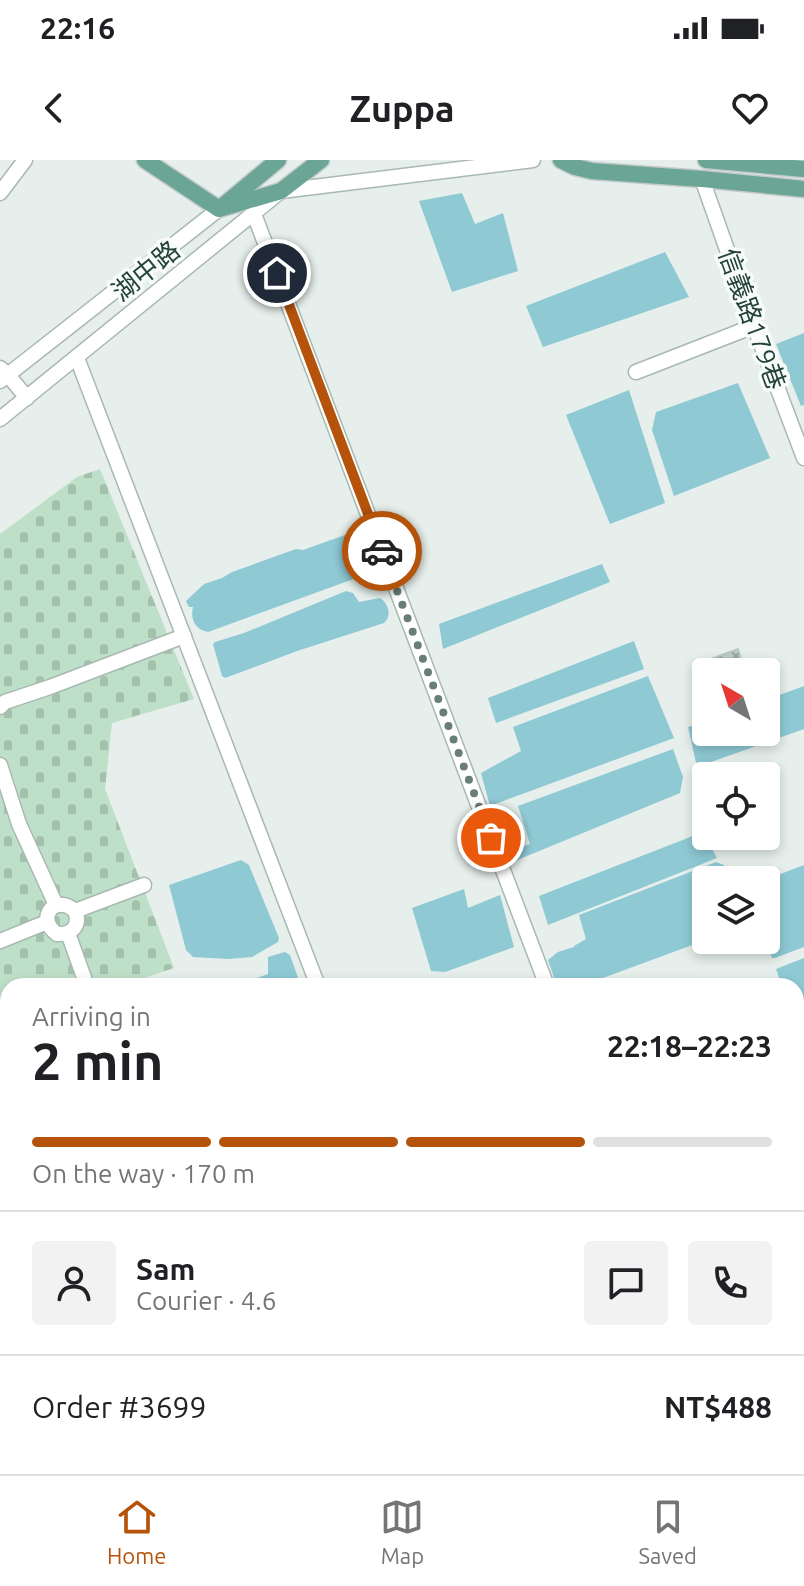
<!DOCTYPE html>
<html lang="en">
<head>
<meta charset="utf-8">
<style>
	:root { --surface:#fff; --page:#f2f2f2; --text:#202124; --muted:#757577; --line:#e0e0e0; --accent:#b45309 }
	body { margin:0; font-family:Ubuntu,"Noto Sans TC",sans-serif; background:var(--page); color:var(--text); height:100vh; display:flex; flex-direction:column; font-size:30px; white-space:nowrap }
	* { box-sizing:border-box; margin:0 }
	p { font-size:26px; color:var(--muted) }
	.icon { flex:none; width:44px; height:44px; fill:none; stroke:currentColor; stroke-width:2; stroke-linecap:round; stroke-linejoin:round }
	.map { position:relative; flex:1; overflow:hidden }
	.sheet { position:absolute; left:0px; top:818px; width:804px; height:496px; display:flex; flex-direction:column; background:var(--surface); border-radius:24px 24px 0 0; box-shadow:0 4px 12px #0003 }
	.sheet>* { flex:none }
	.needle { width:52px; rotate:321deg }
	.buttons { position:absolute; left:692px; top:498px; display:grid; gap:16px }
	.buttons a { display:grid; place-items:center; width:88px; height:88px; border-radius:8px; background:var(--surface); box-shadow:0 4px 12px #0003; font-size:40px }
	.pin { position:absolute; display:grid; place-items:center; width:68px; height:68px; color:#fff; margin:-34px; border:4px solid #fff; border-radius:50%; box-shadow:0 2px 8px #0007 }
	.courier { position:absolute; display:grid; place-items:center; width:80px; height:80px; margin:-40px; border:6px solid #b45309; border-radius:50%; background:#fff; color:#222; box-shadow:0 2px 10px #0007 }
	.summary em { font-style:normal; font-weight:600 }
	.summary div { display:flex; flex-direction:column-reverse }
	.summary { display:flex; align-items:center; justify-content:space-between; height:136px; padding:0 32px }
	h1 { font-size:52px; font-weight:600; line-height:60px }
	.bar { display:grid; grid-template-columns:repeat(4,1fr); gap:12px 8px; align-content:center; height:96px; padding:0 32px }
	.bar i { height:10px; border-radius:6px; background:var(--line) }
	.bar .on { background:var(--accent) }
	.bar p { grid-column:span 4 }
	.line { display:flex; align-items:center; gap:20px; padding:0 32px; border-top:2px solid var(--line) }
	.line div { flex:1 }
	.round { display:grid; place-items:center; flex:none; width:84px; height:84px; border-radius:8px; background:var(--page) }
	.status { display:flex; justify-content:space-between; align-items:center; height:56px; padding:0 40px; background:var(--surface); direction:ltr }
	.status svg { height:22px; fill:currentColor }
	header { display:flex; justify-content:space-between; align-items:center; height:104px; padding:0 32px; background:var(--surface); font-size:36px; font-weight:600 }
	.tabs { display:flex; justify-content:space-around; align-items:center; height:112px; border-top:2px solid var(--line); background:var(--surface); font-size:22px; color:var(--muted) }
	.tabs a { display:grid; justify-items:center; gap:4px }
	.tabs .on { color:var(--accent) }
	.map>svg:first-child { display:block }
	.cemetery { fill:url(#cemetery-stones) }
	.water { fill:#8ec9d4 }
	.building { fill:url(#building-cross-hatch); stroke:#b8c9c2; stroke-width:2 }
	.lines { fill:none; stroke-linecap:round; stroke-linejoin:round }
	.minor-casing { stroke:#a8b8b2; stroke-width:17 }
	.major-casing { stroke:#c2cac8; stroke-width:19 }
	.minor { stroke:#fff; stroke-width:14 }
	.major { stroke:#6aa596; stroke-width:16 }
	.done { stroke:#687f78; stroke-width:8; stroke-dasharray:0 14.4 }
	.route { stroke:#b45309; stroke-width:10 }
	.labels { text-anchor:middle; stroke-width:7; stroke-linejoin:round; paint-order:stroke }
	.street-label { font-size:26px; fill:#24423a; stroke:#f7fbf9 }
</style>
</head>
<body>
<div class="status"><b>22:16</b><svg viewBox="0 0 49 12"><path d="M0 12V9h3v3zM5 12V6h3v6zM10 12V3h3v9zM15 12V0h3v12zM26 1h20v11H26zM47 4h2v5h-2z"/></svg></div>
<header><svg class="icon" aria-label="back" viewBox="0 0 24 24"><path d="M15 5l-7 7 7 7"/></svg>Zuppa<svg class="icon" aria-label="heart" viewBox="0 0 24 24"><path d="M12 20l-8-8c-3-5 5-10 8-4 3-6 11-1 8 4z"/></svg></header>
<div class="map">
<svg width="804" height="1314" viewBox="0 0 804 1314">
	<defs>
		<pattern id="cemetery-stones" width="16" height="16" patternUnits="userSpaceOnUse" patternTransform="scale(2)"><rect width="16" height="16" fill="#bfe0c8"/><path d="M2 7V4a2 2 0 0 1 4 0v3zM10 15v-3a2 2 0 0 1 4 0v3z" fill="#a4c1ad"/></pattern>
		<pattern id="building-cross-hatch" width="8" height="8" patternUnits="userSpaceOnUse" patternTransform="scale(2)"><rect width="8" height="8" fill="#bbcac4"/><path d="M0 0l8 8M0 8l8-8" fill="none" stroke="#98a6a0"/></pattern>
	</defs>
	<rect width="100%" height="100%" fill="#e6efeb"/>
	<!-- cemetery -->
	<path class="cemetery" d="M100,309L194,539L112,563L105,629L174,808L144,818L125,826H8V854L0,861V374L77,317Z"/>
	<!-- water -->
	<g class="water">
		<path d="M462,33L475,64L503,53L518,111L452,132L419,41Z"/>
		<path d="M665,92L689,137L543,187L526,146Z"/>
		<path d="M804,173V245L801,246L776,184Z"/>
		<path d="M738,223L770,298L674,336L652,270L656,252Z"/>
		<path d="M629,230L665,343L610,364L566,255Z"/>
		<path d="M359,370L364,371L366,373L378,403V407L370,413L208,472C195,470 190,459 193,447H189L186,441L204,424L222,418L232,412L296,389L303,390Z"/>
		<path d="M602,404L610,422L443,489L439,464Z"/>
		<path d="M346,431L353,433L359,442L380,438C389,444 392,456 384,463L297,491L225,518L222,516L213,484L215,482L244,473Z"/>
		<path d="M634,481L644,509L496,563L488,538Z"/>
		<path d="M648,516L674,578L490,646L481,613L521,591L513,567Z"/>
		<path d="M804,526V569L697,607L688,567L706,561V572H766V540Z"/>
		<path d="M673,589L683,617L680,633L510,703L506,692L530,684L518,646Z"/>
		<path d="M703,672L717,698L548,765L539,736Z"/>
		<path d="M241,700L249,705L279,778L278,782L252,797L228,799L193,797L186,790L169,725Z"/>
		<path d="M716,702L724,705L730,720H706V780L581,826H557L548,800L558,792L574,787V786L586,779L579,755Z"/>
		<path d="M804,705V787L775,798H772L765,780V720Z"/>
		<path d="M464,729L468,748L500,735L514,787L445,812L431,811L412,748Z"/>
		<path d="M285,792L290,795L301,826H245L246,822L268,814V797Z"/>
		<path d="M804,798V857L796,860V826H782L776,809Z"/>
		<path d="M8,923V1024L0,1027V927Z"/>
		<path d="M804,1230V1314H741L738,1306H796V1233Z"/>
		<path d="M0,1241L8,1246V1306H32L35,1314H0Z"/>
		<path d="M286,1306H387L390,1314H289Z"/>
		<path d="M391,1306H491L493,1312L492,1314H394Z"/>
		<path d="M503,1306H716L719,1314H506Z"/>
	</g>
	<!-- building -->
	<path class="building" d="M738,489L745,512H709L705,501Z"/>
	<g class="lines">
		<!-- minor casing -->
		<g class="minor-casing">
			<g id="minor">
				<path d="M702,19L754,166L804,298"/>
				<path d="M0,33L25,0"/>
				<path d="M254,54L547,826"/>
				<path d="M77,198L318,826"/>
				<path d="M0,208L8,215L27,238"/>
				<path d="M636,212L754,166"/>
				<path d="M0,221L219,49"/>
				<path d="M0,259L281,31L533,0"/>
				<path d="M0,547L5,542L50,527L184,476"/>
				<path d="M0,605L19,664L56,745"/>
				<path d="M75,751C81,765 72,775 57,774C35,758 55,733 75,751L144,725"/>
				<path d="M68,773L87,826"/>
				<path d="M0,781L47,762"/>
				<path d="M796,948L804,945"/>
				<path d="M0,1178L8,1198"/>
				<path d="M50,1306L53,1314"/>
				<path d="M270,1306L273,1314"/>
				<path d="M730,1306L733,1314"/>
			</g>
		</g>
		<!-- major casing -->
		<g class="major-casing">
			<g id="major">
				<path d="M145,0L219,49L281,31L321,0"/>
				<path d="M561,0L575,7L592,11L702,19L804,29"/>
				<path d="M706,0L804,9"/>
				<path d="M223,46L278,0"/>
			</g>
		</g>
		<!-- minor -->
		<use href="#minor" class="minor"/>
		<!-- major -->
		<use href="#major" class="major"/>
	</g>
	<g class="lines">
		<!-- done -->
		<path class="done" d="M382,391L491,678"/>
		<!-- route -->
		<path class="route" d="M277,113L382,391"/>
	</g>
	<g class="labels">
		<!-- street labels -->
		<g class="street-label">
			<text transform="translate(146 111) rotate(-39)" y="9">湖中路</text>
			<text transform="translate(752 159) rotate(70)" y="9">信義路179巷</text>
		</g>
	</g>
</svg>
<div class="buttons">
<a><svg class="needle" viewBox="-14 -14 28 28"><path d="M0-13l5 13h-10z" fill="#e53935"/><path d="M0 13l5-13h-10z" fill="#757577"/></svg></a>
<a><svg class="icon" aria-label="locate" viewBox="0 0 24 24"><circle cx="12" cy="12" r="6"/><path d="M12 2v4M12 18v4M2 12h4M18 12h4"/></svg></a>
<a><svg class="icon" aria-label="layers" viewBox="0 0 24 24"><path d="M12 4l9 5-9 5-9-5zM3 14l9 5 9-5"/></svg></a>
</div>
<div class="pin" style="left:491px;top:678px;background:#ea580c"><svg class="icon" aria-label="bag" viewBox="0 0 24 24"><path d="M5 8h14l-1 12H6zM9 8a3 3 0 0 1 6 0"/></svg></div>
<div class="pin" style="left:277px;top:113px;background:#1f2937"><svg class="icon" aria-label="home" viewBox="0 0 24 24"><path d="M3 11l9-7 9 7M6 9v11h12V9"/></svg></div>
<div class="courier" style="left:382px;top:391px"><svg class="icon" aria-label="car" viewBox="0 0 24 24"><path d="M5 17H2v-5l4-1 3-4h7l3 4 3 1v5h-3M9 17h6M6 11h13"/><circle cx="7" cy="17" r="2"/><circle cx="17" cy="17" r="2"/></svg></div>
<section class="sheet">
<div class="summary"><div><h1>2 min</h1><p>Arriving in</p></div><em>22:18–22:23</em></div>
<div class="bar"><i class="on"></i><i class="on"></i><i class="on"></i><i></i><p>On the way · 170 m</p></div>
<div class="line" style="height:144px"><a class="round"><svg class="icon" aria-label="person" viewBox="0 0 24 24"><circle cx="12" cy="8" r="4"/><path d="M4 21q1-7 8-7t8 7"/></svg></a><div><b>Sam</b><p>Courier · 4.6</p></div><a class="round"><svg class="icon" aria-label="chat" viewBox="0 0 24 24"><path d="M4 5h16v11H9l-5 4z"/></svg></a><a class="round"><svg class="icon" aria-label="phone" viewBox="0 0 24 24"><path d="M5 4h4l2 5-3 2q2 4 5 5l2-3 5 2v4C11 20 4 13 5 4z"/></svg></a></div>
<div class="line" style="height:104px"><div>Order #3699</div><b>NT$488</b></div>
</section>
</div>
<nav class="tabs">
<a class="on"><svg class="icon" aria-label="home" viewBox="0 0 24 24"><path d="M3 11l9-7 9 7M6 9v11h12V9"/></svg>Home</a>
<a><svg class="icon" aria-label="map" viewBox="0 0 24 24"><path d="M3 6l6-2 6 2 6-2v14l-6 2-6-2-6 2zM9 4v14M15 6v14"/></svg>Map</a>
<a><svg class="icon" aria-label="saved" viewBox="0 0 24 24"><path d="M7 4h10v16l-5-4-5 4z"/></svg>Saved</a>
</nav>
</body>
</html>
